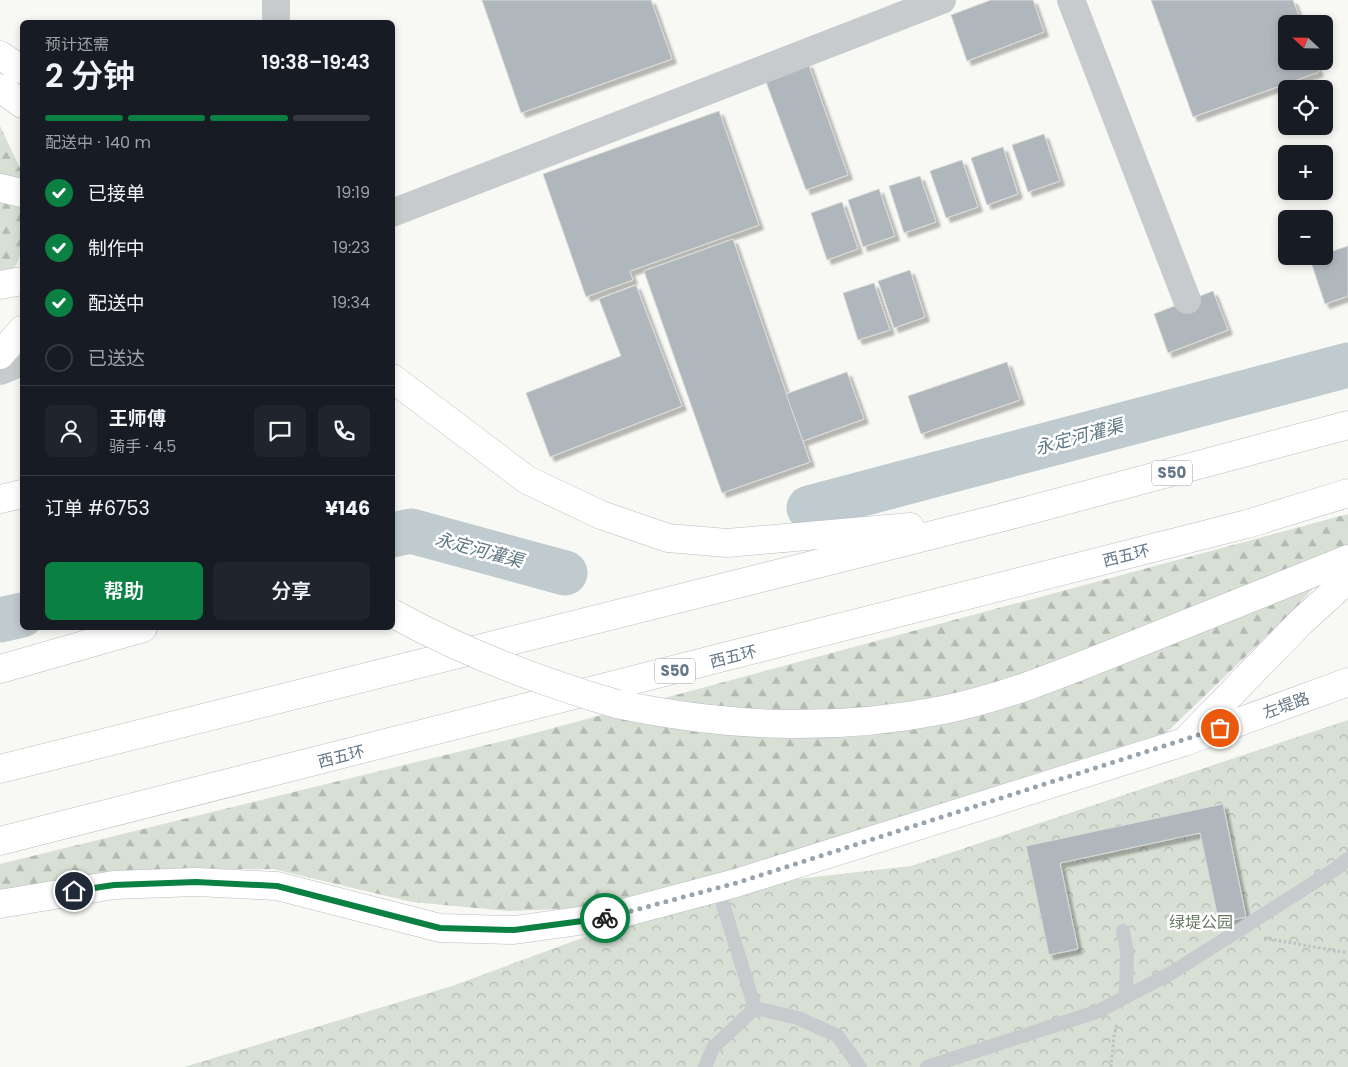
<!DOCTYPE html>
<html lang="zh">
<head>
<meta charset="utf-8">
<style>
	:root { --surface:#171b24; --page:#20242c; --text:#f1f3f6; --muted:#9ea1a6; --line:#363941; --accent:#0b8043 }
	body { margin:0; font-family:Poppins,"Noto Sans SC",sans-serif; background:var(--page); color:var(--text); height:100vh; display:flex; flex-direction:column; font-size:19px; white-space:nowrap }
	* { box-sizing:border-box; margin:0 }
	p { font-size:16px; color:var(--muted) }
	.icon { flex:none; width:28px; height:28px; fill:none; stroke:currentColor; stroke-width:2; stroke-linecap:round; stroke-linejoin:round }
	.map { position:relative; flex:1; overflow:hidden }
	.panel { position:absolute; left:20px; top:20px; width:375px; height:610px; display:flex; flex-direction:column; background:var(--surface); border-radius:8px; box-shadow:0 2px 8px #0003 }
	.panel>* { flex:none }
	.needle { width:32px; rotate:292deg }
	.buttons { position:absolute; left:1278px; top:15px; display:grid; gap:10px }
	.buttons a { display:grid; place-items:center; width:55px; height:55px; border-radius:8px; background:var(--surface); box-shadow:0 2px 8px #0003; font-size:25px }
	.pin { position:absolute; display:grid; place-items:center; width:42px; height:42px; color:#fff; margin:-21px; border:2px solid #fff; border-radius:50%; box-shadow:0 1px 5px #0007 }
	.courier { position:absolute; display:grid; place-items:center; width:50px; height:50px; margin:-25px; border:4px solid #0b8043; border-radius:50%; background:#fff; color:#222; box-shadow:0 1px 6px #0007 }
	.head em { font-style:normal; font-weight:600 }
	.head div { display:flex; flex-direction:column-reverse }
	.head { display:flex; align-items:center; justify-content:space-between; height:85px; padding:0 25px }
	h1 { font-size:32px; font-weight:600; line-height:38px }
	.bar { display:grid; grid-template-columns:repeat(4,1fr); gap:8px 5px; align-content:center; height:60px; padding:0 25px }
	.bar i { height:6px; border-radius:4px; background:var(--line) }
	.bar .selected { background:var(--accent) }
	.bar p { grid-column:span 4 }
	.line { display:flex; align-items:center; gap:12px; padding:0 25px; border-top:1px solid var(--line) }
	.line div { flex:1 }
	.round { display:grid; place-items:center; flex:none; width:52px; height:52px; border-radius:8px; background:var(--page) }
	ol { padding:0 25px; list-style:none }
	li { display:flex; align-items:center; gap:15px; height:55px }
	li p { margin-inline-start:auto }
	li .icon { padding:5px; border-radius:50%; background:var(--accent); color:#fff; stroke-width:4 }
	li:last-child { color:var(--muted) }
	li i { width:28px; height:28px; border:2px solid var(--line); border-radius:50% }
	.action { display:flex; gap:10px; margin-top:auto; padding:10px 25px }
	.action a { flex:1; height:58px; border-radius:8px; background:var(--accent); color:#fff; font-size:20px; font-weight:600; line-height:58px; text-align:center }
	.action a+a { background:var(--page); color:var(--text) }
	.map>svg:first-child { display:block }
	.forest { fill:url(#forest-firs) }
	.park { fill:url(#park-crowns) }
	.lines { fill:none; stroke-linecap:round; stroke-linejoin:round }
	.river { stroke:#c0cbd0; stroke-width:45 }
	.building { fill:#afb7bd; stroke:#d9d9d7; filter:url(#shadow) }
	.secondary-casing { stroke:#b9bec3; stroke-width:29 }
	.trunk-casing { stroke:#b9bdc0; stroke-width:29 }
	.motorway-casing { stroke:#b9bdc0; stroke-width:29 }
	.path { stroke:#bec1c3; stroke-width:3; stroke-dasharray:2.5 2.5; stroke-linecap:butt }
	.service { stroke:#c7cbce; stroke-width:14 }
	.minor { stroke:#c7cbce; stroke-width:28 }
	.tertiary { stroke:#c7cbce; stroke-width:28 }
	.secondary { stroke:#fff; stroke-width:28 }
	.trunk { stroke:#fff; stroke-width:28 }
	.motorway { stroke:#fff; stroke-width:28 }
	.motorway-bridge-casing { stroke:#b9bdc0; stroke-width:29; stroke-linecap:butt }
	.motorway-bridge { stroke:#fff; stroke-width:28 }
	.done { stroke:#98a4ae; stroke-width:5; stroke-dasharray:0 9 }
	.route { stroke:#0b8043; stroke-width:6 }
	.labels { text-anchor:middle; stroke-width:5; stroke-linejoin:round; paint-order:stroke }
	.shield { fill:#fff; stroke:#92a0ac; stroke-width:1 }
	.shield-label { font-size:15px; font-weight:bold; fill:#647788 }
	.street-label { font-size:16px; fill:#647788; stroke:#fff }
	.park-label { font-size:16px; fill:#647960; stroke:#fff }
	.water-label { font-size:18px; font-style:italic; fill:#607983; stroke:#fff }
</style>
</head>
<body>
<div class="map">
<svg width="1348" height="1067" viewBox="0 0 1348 1067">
	<defs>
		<pattern id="forest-firs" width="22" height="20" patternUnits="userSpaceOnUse" patternTransform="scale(1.25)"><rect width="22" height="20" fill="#d8e0d5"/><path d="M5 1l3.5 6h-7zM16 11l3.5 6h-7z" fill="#b3bab3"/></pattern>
		<pattern id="park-crowns" width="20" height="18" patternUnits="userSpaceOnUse" patternTransform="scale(1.25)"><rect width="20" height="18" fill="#d8e0d5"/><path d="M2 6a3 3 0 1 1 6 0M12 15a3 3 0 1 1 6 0" fill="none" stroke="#b3bab3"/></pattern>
		<filter id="shadow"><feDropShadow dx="4.5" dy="4.5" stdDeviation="1" flood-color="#0004"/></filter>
	</defs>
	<rect width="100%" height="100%" fill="#f8f8f4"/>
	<!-- forest -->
	<g class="forest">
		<path d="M0,126L20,168L22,197V248L18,261L0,292Z"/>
		<path d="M1348,514V548L1294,610L1166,733L754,869L588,908L508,911L412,902L273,869L135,870L0,893V864L531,734Z"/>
	</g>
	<!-- park -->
	<path class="park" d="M1348,720V1067H184L452,986L718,888L911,866Z"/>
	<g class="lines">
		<!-- river -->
		<g class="river">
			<path d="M809,508L1348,365"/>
			<path d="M392,535L411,531L565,573"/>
			<path d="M0,620L22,615"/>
		</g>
	</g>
	<!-- building -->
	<g class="building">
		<path d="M482,0H651L672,59L521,113Z"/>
		<path d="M991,0H1033L1044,32L967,61L951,15Z"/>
		<path d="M1151,0H1293L1302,24H1286V61H1315L1319,72L1193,117Z"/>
		<path d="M808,63L848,175L806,190L765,79Z"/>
		<path d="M719,111L759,225L630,271L633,280L586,297L543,174Z"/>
		<path d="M1044,134L1060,181L1028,192L1012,145Z"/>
		<path d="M1003,147L1018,194L987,205L971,158Z"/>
		<path d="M962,160L978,207L946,218L930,171Z"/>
		<path d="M920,176L936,222L904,233L889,186Z"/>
		<path d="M879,189L895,236L863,247L848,200Z"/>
		<path d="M842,202L858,249L827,260L811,213Z"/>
		<path d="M733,239L810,462L722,493L644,271Z"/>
		<path d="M1348,246V296L1325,304L1310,259L1324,256V254Z"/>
		<path d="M910,270L925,317L894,328L878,281Z"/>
		<path d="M874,283L890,330L858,340L843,293Z"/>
		<path d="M636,285L682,406L550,457L526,393L621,356L599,299Z"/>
		<path d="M1213,291L1228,330L1168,353L1154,314Z"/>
		<path d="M1007,362L1020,400L921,434L908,396Z"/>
		<path d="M847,372L864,419L803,441L786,394Z"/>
		<path d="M1223,804L1246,917L1219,923L1200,833L1060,863L1078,949L1049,955L1026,846Z"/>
	</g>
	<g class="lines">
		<!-- secondary casing -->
		<g class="secondary-casing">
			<g id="secondary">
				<path d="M1189,737L1301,622L1348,579"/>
				<path d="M0,904L114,885L196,882L277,886L440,928L514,930L608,917L736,883L1184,742L1348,682"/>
			</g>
		</g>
		<!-- trunk casing -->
		<g class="trunk-casing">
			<g id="trunk">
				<path d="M0,55L22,70"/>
				<path d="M0,355L22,330"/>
			</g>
		</g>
		<!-- motorway casing -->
		<g class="motorway-casing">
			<g id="motorway">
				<path d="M0,88L22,104"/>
				<path d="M0,188L22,193"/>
				<path d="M0,285L22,281"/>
				<path d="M392,378L527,480L601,515L668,538L727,543L910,527"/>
				<path d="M0,499L22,494"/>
				<path d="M0,669L143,628"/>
				<path d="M617,704C727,727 832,732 943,710C1007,697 1071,670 1131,646C1203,617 1276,588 1348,559"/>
				<path d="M0,769L996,519L1348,425"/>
				<path d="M0,841L1247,524L1348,493"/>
			</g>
		</g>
		<!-- path -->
		<g class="path">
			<path d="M1264,938L1348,953"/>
			<path d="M1111,1067L1114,1036L1117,1023"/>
		</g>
		<!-- service -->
		<g class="service">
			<path d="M718,888L755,1008"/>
			<path d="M1123,931L1127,952L1126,997"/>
			<path d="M755,1008L798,1018L838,1036L860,1067"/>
			<path d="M705,1067L713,1048L755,1008"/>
			<path d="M927,1067L1099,1011L1173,972L1337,868L1348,859"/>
		</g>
		<!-- minor -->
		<g class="minor">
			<path d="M276,0V22"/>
			<path d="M1071,0L1187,300"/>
			<path d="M392,213L942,0"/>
		</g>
		<!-- tertiary -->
		<path class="tertiary" d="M0,371L22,362"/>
		<!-- secondary -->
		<use href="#secondary" class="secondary"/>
		<!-- trunk -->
		<use href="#trunk" class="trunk"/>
		<!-- motorway -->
		<use href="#motorway" class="motorway"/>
		<!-- motorway-bridge casing -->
		<g class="motorway-bridge-casing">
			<path id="motorway-bridge" d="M392,613C464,653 538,681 617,704"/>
		</g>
		<!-- motorway-bridge -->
		<use href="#motorway-bridge" class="motorway-bridge"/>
	</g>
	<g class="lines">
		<!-- done -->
		<path class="done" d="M605,918L736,883L1220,728"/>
		<!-- route -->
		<path class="route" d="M74,891L114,885L196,882L277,886L440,928L514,930L605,918"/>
	</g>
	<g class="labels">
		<!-- shield labels -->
		<g class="shield">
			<rect x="1152" y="460.5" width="40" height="25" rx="4"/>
			<rect x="655" y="658.5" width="40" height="25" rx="4"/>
		</g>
		<g class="shield-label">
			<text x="1172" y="478">S50</text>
			<text x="675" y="676">S50</text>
		</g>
		<!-- street labels -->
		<g class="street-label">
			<text transform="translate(1126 555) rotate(-14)" y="6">西五环</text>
			<text transform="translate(733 656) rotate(-14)" y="6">西五环</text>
			<text transform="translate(1286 705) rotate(-20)" y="6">左堤路</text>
			<text transform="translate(341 756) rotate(-14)" y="6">西五环</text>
		</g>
		<!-- park labels -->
		<g class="park-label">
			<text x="1201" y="928">绿堤公园</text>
		</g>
		<!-- water labels -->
		<g class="water-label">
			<text transform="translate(1079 437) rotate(-15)" y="6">永定河灌渠</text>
			<text transform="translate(479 550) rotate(15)" y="6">永定河灌渠</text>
		</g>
	</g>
</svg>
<div class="buttons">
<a><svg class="needle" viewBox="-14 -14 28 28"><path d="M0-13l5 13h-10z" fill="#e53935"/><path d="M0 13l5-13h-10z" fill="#9ea1a6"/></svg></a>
<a><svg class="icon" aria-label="locate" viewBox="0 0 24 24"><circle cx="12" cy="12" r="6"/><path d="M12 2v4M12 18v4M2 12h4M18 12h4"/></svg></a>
<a>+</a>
<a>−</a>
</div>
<div class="pin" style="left:1220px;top:728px;background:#ea580c"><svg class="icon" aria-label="bag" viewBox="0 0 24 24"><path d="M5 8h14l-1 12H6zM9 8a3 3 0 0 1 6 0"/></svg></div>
<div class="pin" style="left:74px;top:891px;background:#1f2937"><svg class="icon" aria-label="home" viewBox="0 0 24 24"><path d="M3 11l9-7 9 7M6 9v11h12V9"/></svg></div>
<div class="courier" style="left:605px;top:918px"><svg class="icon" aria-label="bike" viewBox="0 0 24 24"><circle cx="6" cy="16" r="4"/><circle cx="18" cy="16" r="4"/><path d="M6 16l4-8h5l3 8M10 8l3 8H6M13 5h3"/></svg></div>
<section class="panel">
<div class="head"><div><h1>2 分钟</h1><p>预计还需</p></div><em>19:38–19:43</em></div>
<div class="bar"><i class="selected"></i><i class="selected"></i><i class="selected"></i><i></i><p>配送中 · 140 m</p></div>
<ol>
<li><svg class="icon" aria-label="check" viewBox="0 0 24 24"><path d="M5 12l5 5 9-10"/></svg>已接单<p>19:19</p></li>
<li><svg class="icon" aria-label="check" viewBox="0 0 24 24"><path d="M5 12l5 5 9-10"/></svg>制作中<p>19:23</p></li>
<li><svg class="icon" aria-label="check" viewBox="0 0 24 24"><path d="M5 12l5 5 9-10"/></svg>配送中<p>19:34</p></li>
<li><i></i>已送达</li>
</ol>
<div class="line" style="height:90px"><a class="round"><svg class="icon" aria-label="person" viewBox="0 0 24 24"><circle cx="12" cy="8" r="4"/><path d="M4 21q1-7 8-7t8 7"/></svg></a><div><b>王师傅</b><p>骑手 · 4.5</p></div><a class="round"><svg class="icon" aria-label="chat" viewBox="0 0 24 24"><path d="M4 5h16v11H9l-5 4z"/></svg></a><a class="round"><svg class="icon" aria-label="phone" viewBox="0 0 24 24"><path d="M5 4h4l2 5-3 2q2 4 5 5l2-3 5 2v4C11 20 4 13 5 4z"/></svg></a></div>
<div class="line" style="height:65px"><div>订单 #6753</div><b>¥146</b></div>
<div class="action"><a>帮助</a><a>分享</a></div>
</section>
</div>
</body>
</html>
